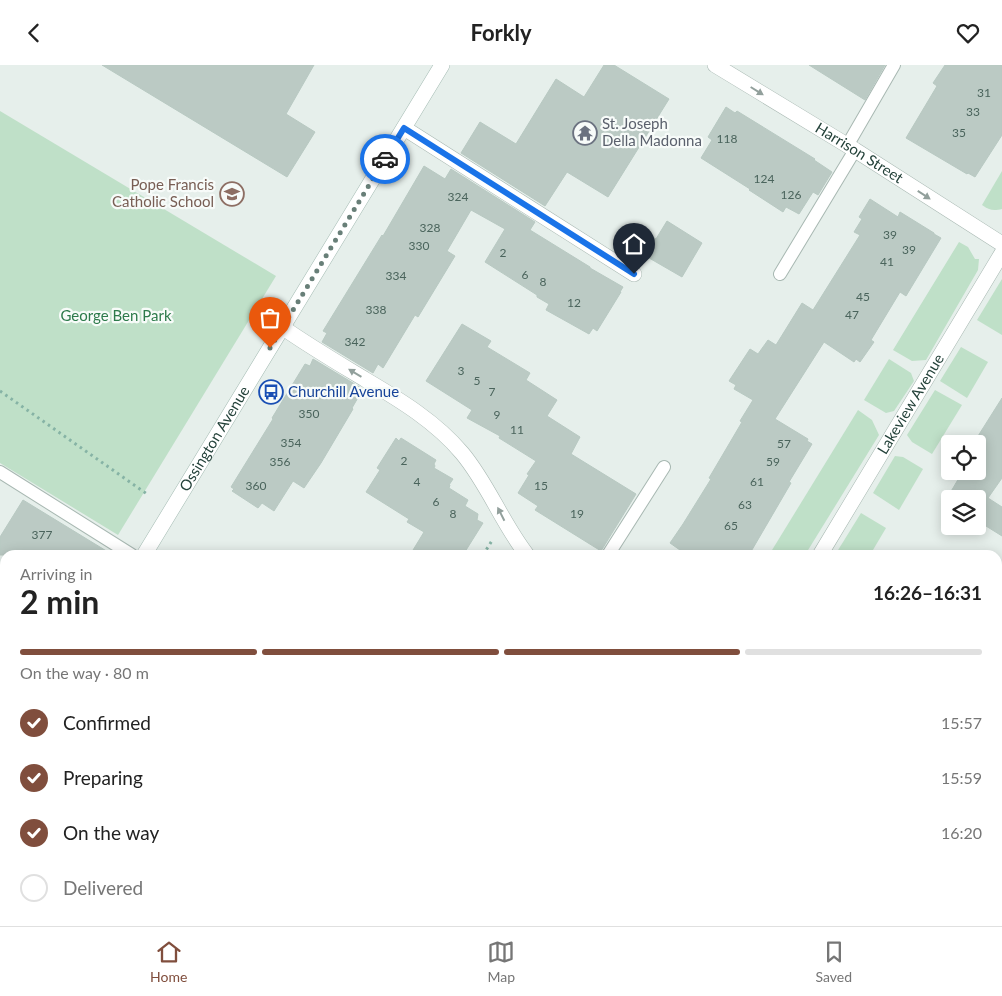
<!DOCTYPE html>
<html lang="en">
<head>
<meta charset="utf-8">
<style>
	:root { --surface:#fff; --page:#f2f2f2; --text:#222; --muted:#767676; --line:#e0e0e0; --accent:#804e3d }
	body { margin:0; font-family:Lato,sans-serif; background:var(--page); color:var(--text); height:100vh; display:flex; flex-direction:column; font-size:19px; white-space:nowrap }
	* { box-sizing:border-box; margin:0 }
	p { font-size:16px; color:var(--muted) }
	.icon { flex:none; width:28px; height:28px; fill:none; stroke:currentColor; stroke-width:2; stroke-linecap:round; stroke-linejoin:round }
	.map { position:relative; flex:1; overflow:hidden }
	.panel { position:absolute; left:0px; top:485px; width:1002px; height:376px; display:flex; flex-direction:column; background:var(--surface); border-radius:15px 15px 0 0; box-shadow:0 2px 12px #0003 }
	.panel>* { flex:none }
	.buttons { position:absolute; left:941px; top:370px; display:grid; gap:10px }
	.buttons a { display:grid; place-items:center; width:45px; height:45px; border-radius:5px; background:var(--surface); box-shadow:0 2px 12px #0003; font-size:25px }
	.pin { position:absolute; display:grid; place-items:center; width:42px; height:42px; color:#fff; margin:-51px -21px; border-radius:50% 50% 50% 0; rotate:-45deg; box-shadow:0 0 5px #0007 }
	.pin .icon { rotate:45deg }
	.courier { position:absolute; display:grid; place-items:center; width:50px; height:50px; margin:-25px; border:4px solid #1a73e8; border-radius:50%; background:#fff; color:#222; box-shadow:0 1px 6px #0007 }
	.summary em { font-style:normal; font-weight:700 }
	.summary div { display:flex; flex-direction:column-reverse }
	.summary { display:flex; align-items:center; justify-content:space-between; height:85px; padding:0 20px }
	h1 { font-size:32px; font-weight:700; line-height:38px }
	.bar { display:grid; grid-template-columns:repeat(4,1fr); gap:8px 5px; align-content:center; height:60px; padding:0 20px }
	.bar i { height:6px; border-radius:4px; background:var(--line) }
	.bar .selected { background:var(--accent) }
	.bar p { grid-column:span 4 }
	ol { padding:0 20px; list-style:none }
	li { display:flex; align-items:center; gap:15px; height:55px }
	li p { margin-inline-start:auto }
	li .icon { padding:5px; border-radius:50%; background:var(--accent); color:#fff; stroke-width:4 }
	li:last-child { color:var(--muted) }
	li i { width:28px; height:28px; border:2px solid var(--line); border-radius:50% }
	header { display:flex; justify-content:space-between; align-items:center; height:65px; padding:0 20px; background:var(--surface); font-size:22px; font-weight:700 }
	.menu { display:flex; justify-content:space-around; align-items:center; height:70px; border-top:1px solid var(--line); background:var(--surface); font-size:14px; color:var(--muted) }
	.menu a { display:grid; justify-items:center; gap:2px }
	.menu .selected { color:var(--accent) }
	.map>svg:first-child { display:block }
	.green { fill:#bfe0c8 }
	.building { fill:#bbcac4; stroke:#b8c9c2 }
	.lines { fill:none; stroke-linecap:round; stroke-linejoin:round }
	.lane-casing { stroke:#a8b8b2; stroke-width:14 }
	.street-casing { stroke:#a8b8b2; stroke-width:16 }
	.secondary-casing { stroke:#a4bbb3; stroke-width:16 }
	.path { stroke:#86b3a5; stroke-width:3; stroke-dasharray:2.5 4; stroke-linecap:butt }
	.lane { stroke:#fff; stroke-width:12 }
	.street { stroke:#fff; stroke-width:15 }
	.secondary { stroke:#fff; stroke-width:15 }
	.oneway { fill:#92a09c }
	.done { stroke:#687f78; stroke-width:5; stroke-dasharray:0 9 }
	.route { stroke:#1a73e8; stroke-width:6 }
	.labels { text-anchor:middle; stroke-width:4.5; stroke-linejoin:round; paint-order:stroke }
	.number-label { font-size:12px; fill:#4a645c }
	.worship-label { font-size:15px; fill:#5b616d; stroke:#f7fbf9; text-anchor:start }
	.street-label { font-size:15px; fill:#24423a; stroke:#f7fbf9 }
	.education-label { font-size:15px; fill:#785e54; stroke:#f7fbf9; text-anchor:end }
	.park-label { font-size:15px; fill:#2d7a4b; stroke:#f7fbf9 }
	.transit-label { font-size:15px; fill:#164399; stroke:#f7fbf9; text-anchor:start }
</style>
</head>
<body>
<header><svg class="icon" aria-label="back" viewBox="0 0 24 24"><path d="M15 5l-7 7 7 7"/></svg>Forkly<svg class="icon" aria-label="heart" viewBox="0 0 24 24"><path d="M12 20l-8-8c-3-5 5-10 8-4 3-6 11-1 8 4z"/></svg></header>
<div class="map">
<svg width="1002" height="861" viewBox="0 0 1002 861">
	<rect width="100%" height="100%" fill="#e6efeb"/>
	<!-- green -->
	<g class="green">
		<path d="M0,46L276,211L118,470L0,398Z"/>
		<path d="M1002,106V144C993,146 989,145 982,140Z"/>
		<path d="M959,177L968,182L975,194H979L978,205L926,295L912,296L893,285Z"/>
		<path d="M1002,214V270L977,255Z"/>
		<path d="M961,282L988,297L967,333L940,316Z"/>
		<path d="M889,294L911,308L914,316L894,346L886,348L864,335Z"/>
		<path d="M935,325L962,340L932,389L912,377L907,370Z"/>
		<path d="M858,345L872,355L879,370L805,490H769Z"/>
		<path d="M895,391L903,392L923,404L899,445L873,428Z"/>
		<path d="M861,448L886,463L870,490H835Z"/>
		<path d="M422,856H484L491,861H419Z"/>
	</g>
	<!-- building -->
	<g class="building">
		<path d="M102,0H314L286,49L315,67L287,112Z"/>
		<path d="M604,0H614L669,34L608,132L567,107L545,141L461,88L480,57L516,79L556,14L584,32Z"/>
		<path d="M809,0H885L865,35Z"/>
		<path d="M945,0H1002V70L975,112L968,108L967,109L906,73L937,21L933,18Z"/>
		<path d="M726,42L735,48L737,46L815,94L814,95L832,107L818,130L813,127L799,149L786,142L783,147L749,125L750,124L701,93L712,75L708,72Z"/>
		<path d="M424,101L445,114L451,104L535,157L530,165L590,202V203L623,222L620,227H621L597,266L593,263L589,269L546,245L549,239L537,232V230L485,197L505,164L471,145L447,186L455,191L418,252L415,250L383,303L378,299L373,308L322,277L327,268L323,266L382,170L383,171Z"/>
		<path d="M870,134L898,152L900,147L934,168V169L941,173L906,231L900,227L871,275L874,277L860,297L856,294L854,297L824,277L775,354L808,374L807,376L812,379L789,417L791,418L749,490H687L670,478L683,459L711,414L709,413L742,357L740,356L753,335L734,324L736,320L729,316L750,284L758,289L768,275L776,280L802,238L813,245L860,170L854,167L862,154L859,152Z"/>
		<path d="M667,156L702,178L682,212L637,186L648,169L656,174Z"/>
		<path d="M462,259L491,276L487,282L530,308L526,315L557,335L547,351L580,372L571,389L636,429L601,486L535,445L538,441L518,428L529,410L527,409L536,396L499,373L500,371L467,353L472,345L426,316Z"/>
		<path d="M313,294L363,324L352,343L353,344L321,398L304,423L293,416L274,446L262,438L258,443L232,426L234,424L231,422L273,354L272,353L305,299L310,301Z"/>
		<path d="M1002,333V413L988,433L1002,442V471L986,461L983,465L977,461L978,434H950V444L944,440L946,435L963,406H978V382L979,379H973Z"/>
		<path d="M396,373L399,376L401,373L436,395L434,399L435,401L434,403L453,414L449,420H450L449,423L468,435L465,441L478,449L477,455L483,458L463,490H410L424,467L407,457L409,454L366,427L380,405L377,403Z"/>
		<path d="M23,435L113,490H0V472Z"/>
	</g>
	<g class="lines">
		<!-- lane casing -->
		<g class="lane-casing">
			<g id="lane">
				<path d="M847,81L894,0"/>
				<path d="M780,209L855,85"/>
				<path d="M0,407L132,490"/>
				<path d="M608,490L664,402"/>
				<path d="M998,573L1002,571"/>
			</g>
		</g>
		<!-- street casing -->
		<g class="street-casing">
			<g id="street">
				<path id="s1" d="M715,0L855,85L1002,179"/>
				<path d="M404,63L634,209"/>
				<path d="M282,262C309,281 338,298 366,315C400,335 436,357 462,388C488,419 502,458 527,490"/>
				<path id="s2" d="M820,490L1002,188"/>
				<path d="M998,793L1002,796"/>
				<path d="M0,844L5,847"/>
				<path d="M21,856L29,861"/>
			</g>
		</g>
		<!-- secondary casing -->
		<g class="secondary-casing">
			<g id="secondary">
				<path id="s3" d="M144,490L442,0"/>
				<path d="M0,725L5,717"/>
			</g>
		</g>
		<!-- path -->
		<g class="path">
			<path d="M0,326L147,429"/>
			<path d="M483,490L493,474"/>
			<path d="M596,861L604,859L611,861"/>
		</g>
		<!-- lane -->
		<use href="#lane" class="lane"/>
		<!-- street -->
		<use href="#street" class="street"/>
		<!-- secondary -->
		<use href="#secondary" class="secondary"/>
	</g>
	<!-- one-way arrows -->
	<defs><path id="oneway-solid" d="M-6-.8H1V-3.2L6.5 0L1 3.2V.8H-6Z" transform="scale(1.25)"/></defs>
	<g class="oneway">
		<use href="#oneway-solid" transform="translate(757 26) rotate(32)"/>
		<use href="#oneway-solid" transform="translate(924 130) rotate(33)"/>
		<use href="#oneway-solid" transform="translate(355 308) rotate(-149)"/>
		<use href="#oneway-solid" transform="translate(501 449) rotate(-117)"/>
	</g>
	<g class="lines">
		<!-- done -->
		<path class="done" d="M270,283L385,94"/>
		<!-- route -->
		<path class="route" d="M385,94L404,63L634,209"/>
	</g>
	<!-- icons -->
	<defs>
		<g id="temple-ring" transform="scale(1.25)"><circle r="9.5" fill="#f7fbf9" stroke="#6b7280" stroke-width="1.5"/><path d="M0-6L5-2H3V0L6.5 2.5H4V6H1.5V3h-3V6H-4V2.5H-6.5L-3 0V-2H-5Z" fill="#6b7280"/></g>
		<g id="school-ring" transform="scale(1.25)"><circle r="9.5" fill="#f7fbf9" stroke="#8d6e63" stroke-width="1.5"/><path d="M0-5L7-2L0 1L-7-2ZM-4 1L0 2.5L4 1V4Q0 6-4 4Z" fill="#8d6e63"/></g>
		<g id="bus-ring" transform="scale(1.25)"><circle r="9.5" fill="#f7fbf9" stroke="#1a4fb4" stroke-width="1.5"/><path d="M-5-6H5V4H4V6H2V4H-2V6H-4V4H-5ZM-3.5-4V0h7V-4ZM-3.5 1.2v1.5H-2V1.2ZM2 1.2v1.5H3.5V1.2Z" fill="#1a4fb4"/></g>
	</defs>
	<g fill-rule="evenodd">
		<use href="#temple-ring" x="585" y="68"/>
		<use href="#school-ring" x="232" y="129"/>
		<use href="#bus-ring" x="271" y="327"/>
	</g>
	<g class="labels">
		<!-- number labels -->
		<g class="number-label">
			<text x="984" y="32">31</text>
			<text x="973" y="51">33</text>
			<text x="959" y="72">35</text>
			<text x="727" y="78">118</text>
			<text x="764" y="118">124</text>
			<text x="791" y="134">126</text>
			<text x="458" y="136">324</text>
			<text x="430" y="167">328</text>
			<text x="890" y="174">39</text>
			<text x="419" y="185">330</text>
			<text x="909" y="189">39</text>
			<text x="503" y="192">2</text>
			<text x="887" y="201">41</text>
			<text x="525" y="214">6</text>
			<text x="396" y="215">334</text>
			<text x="543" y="221">8</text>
			<text x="863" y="236">45</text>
			<text x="574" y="242">12</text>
			<text x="376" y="249">338</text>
			<text x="852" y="254">47</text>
			<text x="355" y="281">342</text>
			<text x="461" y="310">3</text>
			<text x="477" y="320">5</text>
			<text x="492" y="331">7</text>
			<text x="309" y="353">350</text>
			<text x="497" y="354">9</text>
			<text x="517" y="369">11</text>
			<text x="291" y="382">354</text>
			<text x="784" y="383">57</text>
			<text x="404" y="400">2</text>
			<text x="280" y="401">356</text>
			<text x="773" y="401">59</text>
			<text x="417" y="421">4</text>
			<text x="757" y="421">61</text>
			<text x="256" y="425">360</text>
			<text x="541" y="425">15</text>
			<text x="436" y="441">6</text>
			<text x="745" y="444">63</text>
			<text x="453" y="453">8</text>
			<text x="577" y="453">19</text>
			<text x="731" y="465">65</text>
			<text x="42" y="474">377</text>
		</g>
		<!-- worship labels -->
		<g class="worship-label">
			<text x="602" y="64">St. Joseph<tspan x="602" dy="17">Della Madonna</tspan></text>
		</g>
		<!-- street labels -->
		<g class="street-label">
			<text dy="5" stroke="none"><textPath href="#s1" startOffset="169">Harrison Street</textPath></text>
			<text dy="5" stroke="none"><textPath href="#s2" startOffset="176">Lakeview Avenue</textPath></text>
			<text dy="5" stroke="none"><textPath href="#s3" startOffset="136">Ossington Avenue</textPath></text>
		</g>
		<!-- education labels -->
		<g class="education-label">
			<text x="214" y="125">Pope Francis<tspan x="214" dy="17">Catholic School</tspan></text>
		</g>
		<!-- park labels -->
		<g class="park-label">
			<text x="116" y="256">George Ben Park</text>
		</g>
		<!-- transit labels -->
		<g class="transit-label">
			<text x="288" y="332">Churchill Avenue</text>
		</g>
	</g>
</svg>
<div class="buttons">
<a><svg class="icon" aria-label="locate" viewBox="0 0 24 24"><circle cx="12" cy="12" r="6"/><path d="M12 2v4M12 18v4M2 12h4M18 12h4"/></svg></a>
<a><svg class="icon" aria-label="layers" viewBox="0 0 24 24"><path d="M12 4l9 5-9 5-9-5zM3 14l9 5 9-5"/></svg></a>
</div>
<div class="pin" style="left:270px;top:283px;background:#ea580c"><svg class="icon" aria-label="bag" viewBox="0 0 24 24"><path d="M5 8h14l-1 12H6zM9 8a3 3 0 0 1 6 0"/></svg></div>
<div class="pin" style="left:634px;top:209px;background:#1f2937"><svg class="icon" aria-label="home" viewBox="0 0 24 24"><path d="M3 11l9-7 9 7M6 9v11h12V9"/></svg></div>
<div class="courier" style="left:385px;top:94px"><svg class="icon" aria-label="car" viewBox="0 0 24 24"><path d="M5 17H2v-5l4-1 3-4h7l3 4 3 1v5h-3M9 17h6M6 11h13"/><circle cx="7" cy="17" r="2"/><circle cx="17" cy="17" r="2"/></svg></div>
<section class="panel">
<div class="summary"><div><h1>2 min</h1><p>Arriving in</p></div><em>16:26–16:31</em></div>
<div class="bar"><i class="selected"></i><i class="selected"></i><i class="selected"></i><i></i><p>On the way · 80 m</p></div>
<ol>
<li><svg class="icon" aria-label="check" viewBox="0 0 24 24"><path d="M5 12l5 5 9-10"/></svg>Confirmed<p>15:57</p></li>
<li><svg class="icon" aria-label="check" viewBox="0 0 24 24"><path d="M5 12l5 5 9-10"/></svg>Preparing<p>15:59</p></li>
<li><svg class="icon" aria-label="check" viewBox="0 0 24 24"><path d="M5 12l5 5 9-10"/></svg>On the way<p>16:20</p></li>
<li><i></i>Delivered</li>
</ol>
</section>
</div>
<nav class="menu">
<a class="selected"><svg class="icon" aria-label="home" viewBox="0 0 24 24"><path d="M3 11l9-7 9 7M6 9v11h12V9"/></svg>Home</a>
<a><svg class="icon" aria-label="map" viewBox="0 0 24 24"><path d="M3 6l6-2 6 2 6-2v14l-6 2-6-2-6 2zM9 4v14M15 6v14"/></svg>Map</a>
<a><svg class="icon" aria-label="saved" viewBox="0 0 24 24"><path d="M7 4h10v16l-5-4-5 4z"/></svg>Saved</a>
</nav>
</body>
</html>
